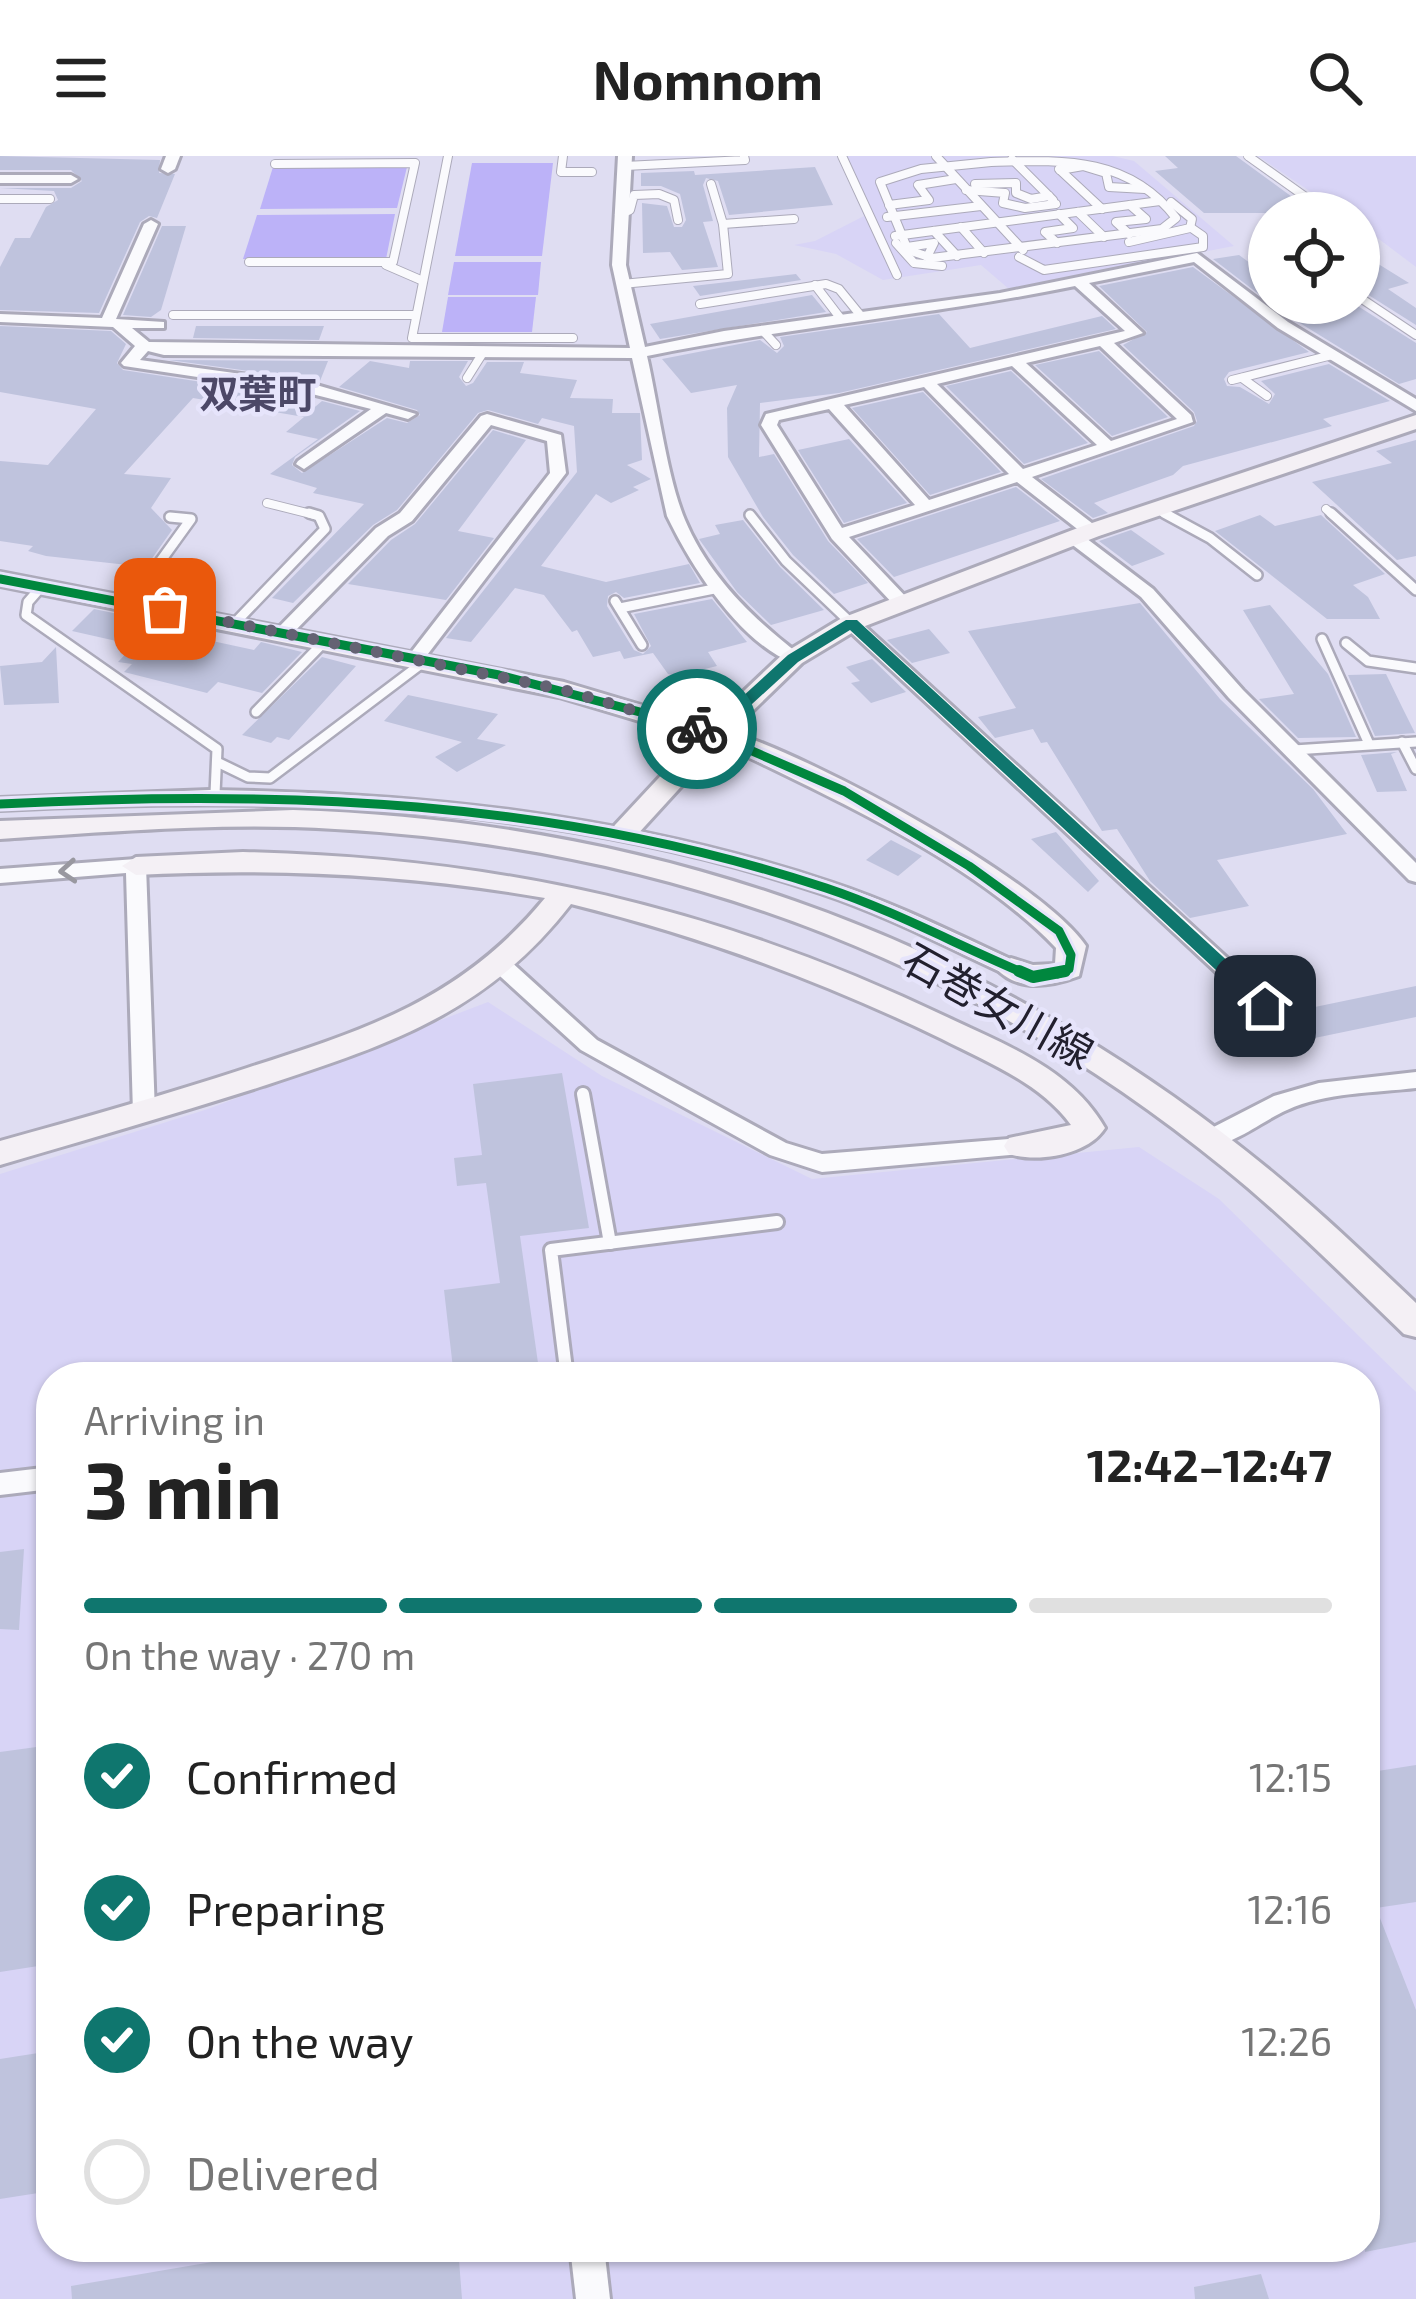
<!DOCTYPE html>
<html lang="en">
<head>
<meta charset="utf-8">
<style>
	:root { --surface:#fff; --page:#f6f6f6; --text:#222; --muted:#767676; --line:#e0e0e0; --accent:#0f766e }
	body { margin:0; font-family:"Exo 2","Noto Sans JP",sans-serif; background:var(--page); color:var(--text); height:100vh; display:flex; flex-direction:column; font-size:45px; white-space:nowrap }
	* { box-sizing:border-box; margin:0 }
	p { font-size:39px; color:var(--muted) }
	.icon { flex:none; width:66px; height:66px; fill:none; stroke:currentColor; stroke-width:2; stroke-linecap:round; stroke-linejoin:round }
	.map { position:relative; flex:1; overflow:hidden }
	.side { position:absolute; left:36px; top:1206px; width:1344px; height:900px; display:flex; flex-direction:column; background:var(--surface); border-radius:48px; box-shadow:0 3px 9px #0004 }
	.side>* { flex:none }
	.buttons { position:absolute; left:1248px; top:36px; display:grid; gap:24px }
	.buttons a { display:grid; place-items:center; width:132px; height:132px; border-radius:50%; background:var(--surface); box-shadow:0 3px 9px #0004; font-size:60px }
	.pin { position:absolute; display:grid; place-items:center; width:102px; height:102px; color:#fff; margin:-51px; border-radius:24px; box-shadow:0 6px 18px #0006 }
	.courier { position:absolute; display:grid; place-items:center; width:120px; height:120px; margin:-60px; border:9px solid #0f766e; border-radius:50%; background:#fff; color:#222; box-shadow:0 3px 15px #0007 }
	.overview em { font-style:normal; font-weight:700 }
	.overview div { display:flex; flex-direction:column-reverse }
	.overview { display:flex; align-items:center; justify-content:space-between; height:204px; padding:0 48px }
	h1 { font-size:78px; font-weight:700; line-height:90px }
	.bar { display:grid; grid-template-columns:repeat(4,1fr); gap:18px 12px; align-content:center; height:144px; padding:0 48px }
	.bar i { height:15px; border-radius:9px; background:var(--line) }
	.bar .active { background:var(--accent) }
	.bar p { grid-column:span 4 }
	ol { padding:0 48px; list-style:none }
	li { display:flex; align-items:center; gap:36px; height:132px }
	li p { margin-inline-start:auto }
	li .icon { padding:12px; border-radius:50%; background:var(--accent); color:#fff; stroke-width:4 }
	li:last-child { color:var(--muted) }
	li i { width:66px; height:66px; border:6px solid var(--line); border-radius:50% }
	header { display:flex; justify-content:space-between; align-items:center; height:156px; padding:0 48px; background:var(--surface); font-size:54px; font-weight:700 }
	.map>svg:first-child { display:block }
	.built { fill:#d8d4f6; fill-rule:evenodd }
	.water { fill:#bcb2f8 }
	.building { fill:#bfc3dd }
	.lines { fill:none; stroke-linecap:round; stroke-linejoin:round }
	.lane-far2-casing { stroke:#acaaba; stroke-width:10 }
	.lane-far1-casing { stroke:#acaaba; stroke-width:14 }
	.lane-casing { stroke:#acaaba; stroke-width:18 }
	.street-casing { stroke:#acaaba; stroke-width:6 }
	.secondary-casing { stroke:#acaaba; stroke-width:6 }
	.lane-far2 { stroke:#fafafd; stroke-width:8 }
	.lane-far1 { stroke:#fafafd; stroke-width:9 }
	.lane { stroke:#fafafd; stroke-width:12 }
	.street { fill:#fafafd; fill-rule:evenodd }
	.secondary { fill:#f4f0f5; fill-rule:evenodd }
	.cycleway-far1-casing { stroke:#e6e4fb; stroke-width:15 }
	.cycleway-casing { stroke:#e6e4fb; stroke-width:20 }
	.cycleway-far1 { stroke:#00873e; stroke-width:9 }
	.cycleway { stroke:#00873e; stroke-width:12 }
	.oneway { stroke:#9998a0 }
	.route { fill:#0f766e }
	.done { stroke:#646273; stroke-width:12; stroke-dasharray:0 21.6 }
	.labels { text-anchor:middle; stroke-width:9; stroke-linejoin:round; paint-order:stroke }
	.far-neighbourhood-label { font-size:39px; font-weight:bold; fill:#4c4867; stroke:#e6e4fb }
	.street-label { font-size:42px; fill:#22202e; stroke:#e6e4fb }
</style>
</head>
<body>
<header><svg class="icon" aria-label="menu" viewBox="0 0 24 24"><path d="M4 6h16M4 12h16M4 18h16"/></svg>Nomnom<svg class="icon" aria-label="search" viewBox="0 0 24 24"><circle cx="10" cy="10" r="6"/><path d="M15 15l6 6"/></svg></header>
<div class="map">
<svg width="1416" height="2143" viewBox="0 0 1416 2143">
	<rect width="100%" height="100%" fill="#dfddf2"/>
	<!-- built -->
	<g class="built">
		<path d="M838,0H1113L1134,5L1234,90L1009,133L981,109L883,124L836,98L794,89L815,85L864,60Z"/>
		<path d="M1258,0H1416V111L1359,68V57H1342Z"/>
		<path d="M488,846L602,920L812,1023L1139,991L1219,1043L1416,1236V2143H0V1018L208,953ZM51,1221H1365V2091H51Z"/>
	</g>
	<!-- water -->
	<g class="water">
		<path d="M472,7H553L542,100H455Z"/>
		<path d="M273,11H407L397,52L260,53Z"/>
		<path d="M395,58L386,103H243L257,59Z"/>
		<path d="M454,106H541L538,139H448Z"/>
		<path d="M448,141H536L532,176H442Z"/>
	</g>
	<!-- building -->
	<g class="building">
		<path d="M0,0L160,4L159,17L175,18L157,62L149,60L140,66L99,157L0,154V111L15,82H30L46,51L58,44L54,35L0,32H71L82,25L71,14H0Z"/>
		<path d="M1165,0H1236L1314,57H1204L1155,15L1178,12Z"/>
		<path d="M815,11L833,49L729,59L718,25L706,22L703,29L713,65L703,66L718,111L682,114L670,96L643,97L642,47L667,50L674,71H682L686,64L680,38L661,30H641V17L694,15L695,19Z"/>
		<path d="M162,70H186L161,154L151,161L123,159Z"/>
		<path d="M1359,96L1409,127L1388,133L1416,152V169L1359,133Z"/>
		<path d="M1239,99L1269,121V146L1213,103Z"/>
		<path d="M1193,111L1309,196L1229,216L1224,223L1227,230L1240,231L1269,248L1275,238L1261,225L1329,208L1390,245L1323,263L1332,270L1183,310L1173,319L1094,347L1108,357L1093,362L1041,323L1194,270L1197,265L1194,256L1123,189L1147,176L1099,130Z"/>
		<path d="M796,118L801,124L700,140L693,130Z"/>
		<path d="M812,139L826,156L660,183L650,168Z"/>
		<path d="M1335,147H1353L1416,187V223L1399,228L1282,156Z"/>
		<path d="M939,158L970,192L1102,160L1116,173L839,237L760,247L759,301L774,298L828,385L868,427L834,438L793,399L763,361L728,301L727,252L737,229L691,237L662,203L760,184L777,197L784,190L780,181Z"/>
		<path d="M0,170L111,175L126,188L117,207L123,214L314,243L309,256L322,245L360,255L295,301L292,309L302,317L387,262L407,267L420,259L417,254L339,231L370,205L409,212L410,205H468L459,221L466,230L473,227L487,206H524L520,217L577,224L570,242L613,243L612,257H640L642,304L627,309L651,323L633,331L639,334L611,347L596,338L541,410L606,426L689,408L700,427L624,442L616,436L608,440L607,450L634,494L643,498L651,490L634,458L712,443L747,486L708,496L717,510L676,520L668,518L653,497L624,503L620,495L593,501L577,474L572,476L544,439L515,432L471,486L446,482L577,316L574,270L542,262L538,268L488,254L478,257L397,354L373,369L293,447L272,442L364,348L313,337L317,332L270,318L318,283L286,276L304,261L193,242L124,318L171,322L151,352L172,374L146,411L46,400L28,395L33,390L0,385V305L48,309L96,253L0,236Z"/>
		<path d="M196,170H324L319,184L193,182Z"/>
		<path d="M1099,195L1168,261L1112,280L1035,209Z"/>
		<path d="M169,204L328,205L320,225Z"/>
		<path d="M1011,215L1088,287L1024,308L946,230Z"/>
		<path d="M923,236L1001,316L930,339L852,252Z"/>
		<path d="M493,274L526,284L458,375L494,382L446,444L348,428L391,384L415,368Z"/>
		<path d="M849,283L907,347L844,367L798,294Z"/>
		<path d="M1416,284V400L1397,404L1312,326L1392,307L1376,295Z"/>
		<path d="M1016,331L1060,365L894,421L857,383Z"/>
		<path d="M1260,359L1275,370L1321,359L1385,418L1353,429L1368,441L1380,463H1327L1215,375Z"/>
		<path d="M743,364L780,411L824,454L771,469L737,436L699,383L720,378L715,369Z"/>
		<path d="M1131,374L1165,398L1132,410L1099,385Z"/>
		<path d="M1140,447L1220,543L1313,633L1347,678L1217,704L1249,750L1190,762L1150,725L1117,673L1102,675L1047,586L1041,587L1033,573L995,582L978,561L1016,552L968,475Z"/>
		<path d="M1270,449L1328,518L1356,581L1298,582L1259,543L1294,538L1243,454Z"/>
		<path d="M94,453L186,472L180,478L254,494L261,486L302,496L262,537L218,526L207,537L124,516L132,508L118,506L134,489L72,475Z"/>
		<path d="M929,473L950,497L912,507L887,484Z"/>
		<path d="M56,491L59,547L4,549L0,510L42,506Z"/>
		<path d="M322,501L356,510L289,584L277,581L271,587L242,579Z"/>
		<path d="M872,503L906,536L871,547L851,527L860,525L846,511Z"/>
		<path d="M1386,518L1402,551L1415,577L1375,580L1348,519Z"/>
		<path d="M408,539L498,558L477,583L506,589L457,616L435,601L462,586L384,565Z"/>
		<path d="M1397,596L1391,598L1407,635L1377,636L1361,599Z"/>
		<path d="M1056,676L1099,725L1088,736L1031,683Z"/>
		<path d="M891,684L922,700L898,720L866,704Z"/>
		<path d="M1416,830V861L1305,884L1286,857Z"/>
		<path d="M562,917L589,1072L520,1080L540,1221H454L444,1134L500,1127L486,1027L457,1030L454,1002L482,999L473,928Z"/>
		<path d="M24,1393L19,1474L0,1473V1396Z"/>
		<path d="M51,1589V1808L0,1816V1596Z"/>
		<path d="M1416,1609V1746L1376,1752L1416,1854V2086L1365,2096V1617Z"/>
		<path d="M51,1895V2035L0,2043V1903Z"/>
		<path d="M300,2091H458L462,2143H72L71,2130Z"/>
		<path d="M1261,2118L1269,2143H1195L1194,2131Z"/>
	</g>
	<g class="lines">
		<!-- lane-far2 casing -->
		<g class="lane-far2-casing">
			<g id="lane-far2">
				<path d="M448,0L412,182H573"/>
				<path d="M563,0L561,16H592"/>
				<path d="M842,0L897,119"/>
				<path d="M936,0L1023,94"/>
				<path d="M1248,0L1328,57"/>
				<path d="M1012,3L1053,44"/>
				<path d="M991,6C1063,4 1128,0 1176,62L1162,73L932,102L908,94L880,26L921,13Z"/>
				<path d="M625,10L745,4L744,0"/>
				<path d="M1059,13L1102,53"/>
				<path d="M1060,14L1083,10L1106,17L1109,31L1145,33"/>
				<path d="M975,28L1016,27V37L1031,43L1049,40"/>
				<path d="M966,34L1005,37L1003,47L1025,52L1056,48"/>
				<path d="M0,43H50"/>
				<path d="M889,49L929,44L918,29L956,23"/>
				<path d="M1078,56L1104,81"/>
				<path d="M619,59L630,54L634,39L659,38L674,44L678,64"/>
				<path d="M887,61L981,50"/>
				<path d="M723,68L794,63"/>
				<path d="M961,71L984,97"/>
				<path d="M934,75L957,100"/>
				<path d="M1129,78L1116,66L1146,63L1130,49"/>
				<path d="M895,80L1160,45"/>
				<path d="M1129,86L1190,72L1192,63L1171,46"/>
				<path d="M896,87L914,107L942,110"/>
				<path d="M1057,87L1045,76L1073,72L1059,58"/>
				<path d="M907,91L934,87L927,101"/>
				<path d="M1019,101L1044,114L1203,91V80L1190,71"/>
				<path d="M249,106H393L415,7L275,8"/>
				<path d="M386,109L423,125"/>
				<path d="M622,128L728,118L723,68L711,28"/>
				<path d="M815,129L841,163"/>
				<path d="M1359,141L1416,179"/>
				<path d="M700,148L826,128L839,133L861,160"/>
				<path d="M173,159H416"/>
				<path d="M762,174L776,189"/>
				<path d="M467,222L484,195"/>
				<path d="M1242,222L1267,240"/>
				<path d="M1232,224L1332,199"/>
				<path d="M267,347L319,360"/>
				<path d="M1156,353L1170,360"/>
				<path d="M1326,353L1334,360"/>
			</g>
		</g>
		<!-- lane-far1 casing -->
		<g class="lane-far1-casing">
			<g id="lane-far1">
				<path d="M1164,357L1210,382L1257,419"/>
				<path d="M1331,357L1416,434"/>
				<path d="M750,359L786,405L851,467"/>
				<path d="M42,430L28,446L26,459L217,593L215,638"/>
				<path d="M615,445L642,489"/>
				<path d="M131,446L191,363L170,361"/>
				<path d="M620,452L719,432"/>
				<path d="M234,468L325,373L319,360L309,357"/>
				<path d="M1322,483L1369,588"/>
				<path d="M1346,487L1368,505L1416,512"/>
				<path d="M256,556L324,486"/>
				<path d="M1402,586L1416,613"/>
				<path d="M1294,594L1416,586"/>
				<path d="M217,606L248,621L270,622L425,505"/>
			</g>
		</g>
		<!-- lane casing -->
		<g class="lane-casing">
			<g id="lane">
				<path d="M583,938L610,1087"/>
				<path d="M567,1221L551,1094L777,1066"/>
			</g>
		</g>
		<!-- street casing -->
		<g class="street-casing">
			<g id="street">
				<path d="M166,0H180L175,13L168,17L161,13Z"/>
				<path d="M618,0H632L626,109L645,191L724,175L1000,137L1197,97L1288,166L1416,243V255L1278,172L1194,106L1089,127L1143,177L1114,187L1191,259L1193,266L1032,321L1097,371V379H1085L1017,326L849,381L908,443V451H896L832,383L761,269L766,258L1125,175L1075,130C933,159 789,171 647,200C658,248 667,321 685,364C708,419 753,463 799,498L802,502L793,507C739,486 691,410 667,360L632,202L164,199L148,195L140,204L313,228L416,258L408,263L386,257L304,313L296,308L298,305L371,253L312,238L124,210L121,207L135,190L113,171L0,166V158L102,162L144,68L151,64L158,68L116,163L164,166V172H132L149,186L630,192L612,109ZM1100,190L1177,263L1111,285L1026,207ZM1012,210L1097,289L1023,313L937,228ZM924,231L1009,318L929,344L844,249ZM829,253L915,349L842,372L777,269L779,264Z"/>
				<path d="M0,19H71L78,23L71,27H0Z"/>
				<path d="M487,258L561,279L566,317L421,507H409L406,503L550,317L547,285L491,269L412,365L388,380L288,482H276V474L376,372L400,357L481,260Z"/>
				<path d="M1070,379H1082L1153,433L1243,534L1416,707V726L1409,724L1229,542L1141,441L1070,387Z"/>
				<path d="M851,462L857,463L1273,844L1276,849L1273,854H1257L845,471L842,467Z"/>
				<path d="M210,634C423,637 630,659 833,727C897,748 958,779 1019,807L1022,812L1019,817H1003C943,789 883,758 820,737C554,646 278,640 0,654V642Z"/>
				<path d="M136,703L146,710L155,957L144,965L133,957L126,717L0,727V713Z"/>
				<path d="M499,800L507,802L597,884L786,987L822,998L1020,982L1032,990L1020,998L822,1016L770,999L581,894L491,812L488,807Z"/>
				<path d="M1416,916V932C1374,937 1326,936 1287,954C1263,964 1227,995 1202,989L1198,983L1202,977L1274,940L1319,927Z"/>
				<path d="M51,1311V1333L0,1339V1317Z"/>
				<path d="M570,2091H604L610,2143H576Z"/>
			</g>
		</g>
		<!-- secondary casing -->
		<g class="secondary-casing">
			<g id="secondary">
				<path d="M1416,259V273L1099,380L860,472L802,507L731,576C811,600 1041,723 1086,790L1079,820C1052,830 1017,836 996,812L1011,802L1033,809L1055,808L1056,792C974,706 840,646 734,594L719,589L635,681L625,684L611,675L615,669L696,582L559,541L0,430V416L564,526L708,569L784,497L842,462L1083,370Z"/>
				<path d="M293,654C645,665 969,775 1246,995C1306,1042 1361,1095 1416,1147V1181L1404,1178C1345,1121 1287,1063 1224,1012C966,802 666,691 335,673C223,666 111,676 0,683V665Z"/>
				<path d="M243,696C501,702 718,751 951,863C1008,890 1072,914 1105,972C1088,999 1038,1007 1009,998L1004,990L1009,982L1071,969C1041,927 987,906 942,883C822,825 701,780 571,748C487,857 388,889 263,930C176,958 88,983 0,1009V985C83,962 165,939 247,912C366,874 462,843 545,742C407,718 275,712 136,719L122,710L136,701Z"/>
			</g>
		</g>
		<!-- lane-far2 -->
		<use href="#lane-far2" class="lane-far2"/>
		<!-- lane-far1 -->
		<use href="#lane-far1" class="lane-far1"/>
		<!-- lane -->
		<use href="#lane" class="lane"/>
		<!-- street -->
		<use href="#street" class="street"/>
		<!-- secondary -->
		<use href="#secondary" class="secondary"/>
		<!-- cycleway-far1 casing -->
		<g class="cycleway-far1-casing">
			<g id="cycleway-far1">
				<path d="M0,423L499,519L697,571L844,635L969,710L1059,775L1071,799L1069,813L1058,818"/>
				<path d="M0,648C281,633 556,643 826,732C895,755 959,790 1026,818"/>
			</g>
		</g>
		<!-- cycleway casing -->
		<g class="cycleway-casing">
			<path id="cycleway" d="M1019,815L1033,821L1065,815"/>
		</g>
		<!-- cycleway-far1 -->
		<use href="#cycleway-far1" class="cycleway-far1"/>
		<!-- cycleway -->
		<use href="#cycleway" class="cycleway"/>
	</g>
	<!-- one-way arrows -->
	<defs><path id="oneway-chevron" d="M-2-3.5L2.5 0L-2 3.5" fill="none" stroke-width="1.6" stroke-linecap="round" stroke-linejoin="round" transform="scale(3)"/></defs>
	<use class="oneway" href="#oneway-chevron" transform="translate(68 715) rotate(176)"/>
	<!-- route -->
	<path class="route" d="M846,464H857L1271,845V854H1259L850,474L798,506L716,581L692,577V570L708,572L788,499Z"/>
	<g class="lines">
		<!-- done -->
		<path class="done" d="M165,453L564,534L697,573"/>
	</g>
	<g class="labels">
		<!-- far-neighbourhood labels -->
		<g class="far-neighbourhood-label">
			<text x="258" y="252">双葉町</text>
		</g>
		<!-- street labels -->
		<g class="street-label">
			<text transform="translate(998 850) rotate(29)" y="15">石巻女川線</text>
		</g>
	</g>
</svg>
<div class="buttons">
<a><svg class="icon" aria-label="locate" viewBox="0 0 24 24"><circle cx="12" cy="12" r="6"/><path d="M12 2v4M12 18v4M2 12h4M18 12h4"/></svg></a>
</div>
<div class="pin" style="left:165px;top:453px;background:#ea580c"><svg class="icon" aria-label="bag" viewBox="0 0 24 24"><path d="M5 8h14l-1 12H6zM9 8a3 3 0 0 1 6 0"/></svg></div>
<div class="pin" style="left:1265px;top:850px;background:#1f2937"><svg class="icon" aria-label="home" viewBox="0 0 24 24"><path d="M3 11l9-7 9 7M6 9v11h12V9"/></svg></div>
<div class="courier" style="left:697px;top:573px"><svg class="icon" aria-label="bike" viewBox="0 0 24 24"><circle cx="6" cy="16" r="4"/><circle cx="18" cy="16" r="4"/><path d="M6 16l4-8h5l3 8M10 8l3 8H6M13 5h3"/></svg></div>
<section class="side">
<div class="overview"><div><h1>3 min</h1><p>Arriving in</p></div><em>12:42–12:47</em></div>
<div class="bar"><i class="active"></i><i class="active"></i><i class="active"></i><i></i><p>On the way · 270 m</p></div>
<ol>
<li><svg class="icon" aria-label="check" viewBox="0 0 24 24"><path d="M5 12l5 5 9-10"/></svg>Confirmed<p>12:15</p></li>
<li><svg class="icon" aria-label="check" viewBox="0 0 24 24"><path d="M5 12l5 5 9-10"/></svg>Preparing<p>12:16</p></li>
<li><svg class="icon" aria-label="check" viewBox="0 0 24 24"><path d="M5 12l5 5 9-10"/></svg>On the way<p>12:26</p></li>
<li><i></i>Delivered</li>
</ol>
</section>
</div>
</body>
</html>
